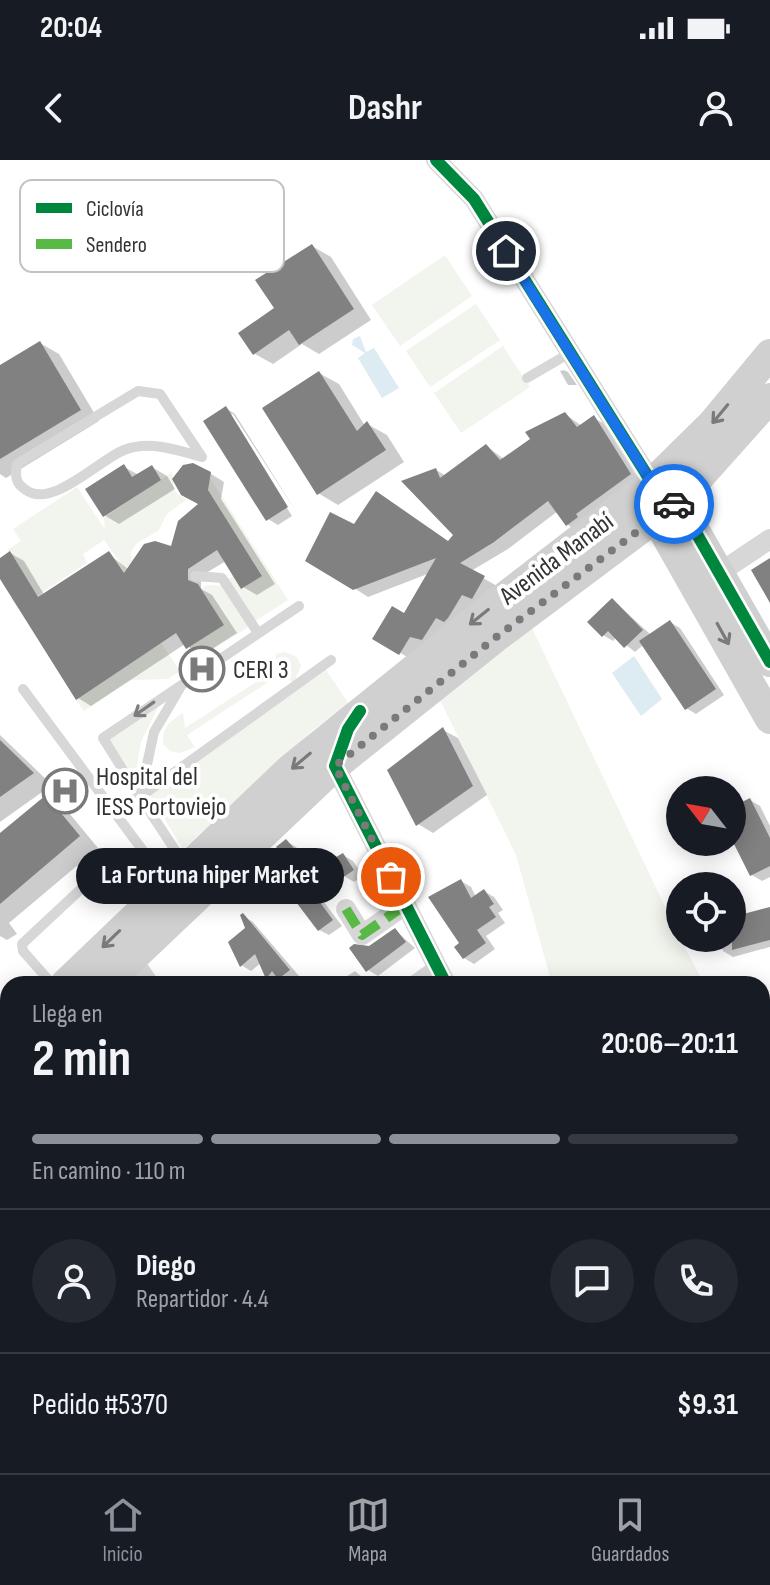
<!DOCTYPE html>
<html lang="es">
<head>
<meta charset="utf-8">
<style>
	:root { --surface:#171b24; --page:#242831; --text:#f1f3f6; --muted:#9ea1a6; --line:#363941; --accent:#8c9099 }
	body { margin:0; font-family:"Sofia Sans Condensed",sans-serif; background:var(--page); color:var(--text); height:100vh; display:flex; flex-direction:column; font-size:30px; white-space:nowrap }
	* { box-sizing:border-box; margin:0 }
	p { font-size:26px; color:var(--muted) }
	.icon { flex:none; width:44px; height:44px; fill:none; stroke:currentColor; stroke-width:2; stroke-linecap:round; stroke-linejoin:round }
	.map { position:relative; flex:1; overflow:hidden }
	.sheet { position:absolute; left:0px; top:816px; width:770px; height:498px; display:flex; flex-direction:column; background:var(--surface); border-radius:24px 24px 0 0; box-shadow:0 4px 20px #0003 }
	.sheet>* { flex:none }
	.needle { width:52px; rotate:301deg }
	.tools { position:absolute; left:666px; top:616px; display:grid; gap:16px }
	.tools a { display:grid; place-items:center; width:80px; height:80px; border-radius:50%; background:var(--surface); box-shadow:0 4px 20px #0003; font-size:40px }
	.pin { position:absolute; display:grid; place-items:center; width:68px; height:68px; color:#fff; margin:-34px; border:4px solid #fff; border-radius:50%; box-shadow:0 2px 8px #0007 }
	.courier { position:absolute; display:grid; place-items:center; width:80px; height:80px; margin:-40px; border:6px solid #1a73e8; border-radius:50%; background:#fff; color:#222; box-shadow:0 2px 10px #0007 }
	.bubble { position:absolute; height:56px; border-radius:28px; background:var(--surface); box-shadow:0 4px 20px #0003; font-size:26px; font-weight:700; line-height:56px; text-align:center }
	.overview em { font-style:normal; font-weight:700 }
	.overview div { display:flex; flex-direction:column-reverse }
	.overview { display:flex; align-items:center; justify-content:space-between; height:136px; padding:0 32px }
	h1 { font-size:52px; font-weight:700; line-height:60px }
	.bar { display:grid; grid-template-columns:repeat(4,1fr); gap:12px 8px; align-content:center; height:96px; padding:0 32px }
	.bar i { height:10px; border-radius:6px; background:var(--line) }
	.bar .selected { background:var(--accent) }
	.bar p { grid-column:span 4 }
	.line { display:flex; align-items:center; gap:20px; padding:0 32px; border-top:2px solid var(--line) }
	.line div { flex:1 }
	.round { display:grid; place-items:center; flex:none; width:84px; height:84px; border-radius:42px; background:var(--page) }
	.status { display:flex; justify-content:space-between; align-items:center; height:56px; padding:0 40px; background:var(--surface); direction:ltr }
	.status svg { height:22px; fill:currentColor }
	header { display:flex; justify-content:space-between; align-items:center; height:104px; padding:0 32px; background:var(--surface); font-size:36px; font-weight:700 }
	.dock { display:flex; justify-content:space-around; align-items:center; height:112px; border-top:2px solid var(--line); background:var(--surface); font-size:22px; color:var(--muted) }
	.dock a { display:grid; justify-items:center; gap:4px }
	.dock .selected { color:var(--accent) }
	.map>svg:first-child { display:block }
	.green { fill:#f1f5ed }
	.water { fill:#ddebf3 }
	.shadow { fill:#0003 }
	.building { fill:#818181 }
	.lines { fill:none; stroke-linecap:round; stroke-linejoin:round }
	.lane { stroke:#d7d7d7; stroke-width:10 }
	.street { stroke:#d7d7d7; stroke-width:20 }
	.secondary { stroke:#d0d0d0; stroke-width:30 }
	.quiet { stroke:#58b947; stroke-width:10; stroke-dasharray:20 10; stroke-linecap:butt }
	.cycleway-casing { stroke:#fff; stroke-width:17 }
	.cycleway { stroke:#00873e; stroke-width:12 }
	.oneway { stroke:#7a7a7a }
	.oneway2 { stroke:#7d7d7d }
	.done { stroke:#7a7a7a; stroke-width:8; stroke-dasharray:0 14.4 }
	.route { stroke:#1a73e8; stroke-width:10 }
	.labels { text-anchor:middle; stroke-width:8; stroke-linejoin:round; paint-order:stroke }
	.street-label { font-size:26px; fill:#333; stroke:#fff }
	.poi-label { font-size:26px; fill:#333; stroke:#fff; text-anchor:start }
	.key { fill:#fff; stroke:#c2c2c2; stroke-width:2 }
	.key-label { font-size:22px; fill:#333 }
</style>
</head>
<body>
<div class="status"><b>20:04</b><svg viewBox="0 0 49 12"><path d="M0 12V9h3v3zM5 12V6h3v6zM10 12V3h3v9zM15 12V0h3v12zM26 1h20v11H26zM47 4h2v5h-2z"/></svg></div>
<header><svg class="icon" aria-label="back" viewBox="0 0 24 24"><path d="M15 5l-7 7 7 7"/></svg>Dashr<svg class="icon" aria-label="person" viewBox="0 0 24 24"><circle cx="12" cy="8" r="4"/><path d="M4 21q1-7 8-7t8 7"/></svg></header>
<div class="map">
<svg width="770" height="1313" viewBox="0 0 770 1313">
	<rect width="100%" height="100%" fill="#fff"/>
	<!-- green -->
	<g class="green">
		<path d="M445,95L472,136L400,186L372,145Z"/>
		<path d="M476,144L500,180L430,227L406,191Z"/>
		<path d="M503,186L530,227L461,273L434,233Z"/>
		<path d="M172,312L174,331L186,340L167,354L158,371L137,383L131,392L132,404L125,409L104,380L83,394L87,403L18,448L11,439L31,426L7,390L21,381L13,369L77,327L105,370L104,358Z"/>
		<path d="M210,318L288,440L254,462L226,420L233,416L242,429L262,415L208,330Z"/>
		<path d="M207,425L224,426L250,466L194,501L186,489L224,465L201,429Z"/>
		<path d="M532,468L680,778L704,824H552L516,695L440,540Z"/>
		<path d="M161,483L180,511L168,519L131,520L84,551L76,540Z"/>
		<path d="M285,492L297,497L301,506L294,522L279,515L187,575L195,587L180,593L170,591L163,584C162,567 170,561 183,553L185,568L276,509V494Z"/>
		<path d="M326,510L349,544L313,570L183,689L150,635Z"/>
		<path d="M158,547L141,582L135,617L109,579Z"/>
		<path d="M762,944L770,960V1141L762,1142Z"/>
	</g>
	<!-- water -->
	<g class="water">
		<path d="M360,176L366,192L374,188L399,228L382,238L358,198L365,193L352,185L353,179Z"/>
		<path d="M634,496L662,539L641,556L612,513Z"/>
	</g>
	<!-- shadow -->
	<g class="shadow">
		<path d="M312,86L331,97L371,160L319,194L302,184L273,204L255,194Z"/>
		<path d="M40,183L59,194L99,261L6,318L0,314V207Z"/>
		<path d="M564,210L568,212L577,225H568L560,211Z"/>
		<path d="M319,213L339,224L365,266L367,264L387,275L404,302L338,345L318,333Z"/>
		<path d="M226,248L235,254L297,353L233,254H228L292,356L278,365L268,359Z"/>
		<path d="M565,254L582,266L594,258L608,266L643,322L581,373L568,365L558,351L508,389L471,411L497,426L414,501L375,478L405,455L430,413L368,437L354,428L355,366L449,382L456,374L436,310L446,316L486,286L504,299Z"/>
		<path d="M124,307L139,315L152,307L167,316L175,329L119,364L104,355Z"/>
		<path d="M200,307L224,322L221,339L275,424L257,435L243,427L226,401L201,416V429L212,435L237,473L201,496L185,484L91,546L78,538L0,416V400L10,393L24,401L45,436L109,394L129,410L172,388L201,344Z"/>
		<path d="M613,440L651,475L670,462L680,468L724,535L696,554L686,548L643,485L635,492L616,477L613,481L603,475Z"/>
		<path d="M443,570L458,578L487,635L433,673L418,664Z"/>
		<path d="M0,575L52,625L0,662Z"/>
		<path d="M46,637L65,648L98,688L9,763L17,774L7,780L0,776V676Z"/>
		<path d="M750,640L760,646L770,666V717L762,721L752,715L732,675L744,666Z"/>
		<path d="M286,681L296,687L326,722L318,730L308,724Z"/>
		<path d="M343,695L353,701L363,716L354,722L344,716Z"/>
		<path d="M461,721L471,727L476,737L484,731L494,737L503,750L498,753L505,763L486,776L495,789L474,804L464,798Z"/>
		<path d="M311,732L321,738L342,766L329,775L319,770Z"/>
		<path d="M770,749V787L733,797L723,791L719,778H732V759Z"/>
		<path d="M243,756L253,762L299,816L289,823L280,818L276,823L267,818L261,803L251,811L241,805L247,768Z"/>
		<path d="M395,770L415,788L378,816L368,810L369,788Z"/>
		<path d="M355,811L370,824H335Z"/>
		<path d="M197,817L210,824H187Z"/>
		<path d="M756,819L766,825L770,837V889L762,866V824H743Z"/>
		<path d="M8,953V1001L0,991V959Z"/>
		<path d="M0,1083L8,1088V1120L0,1116Z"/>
		<path d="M762,1159L770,1181V1207L762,1212Z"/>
		<path d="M762,1247L770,1249V1285L762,1288Z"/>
		<path d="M347,1306H430L439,1313H357Z"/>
		<path d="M664,1306H692L697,1313H654Z"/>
	</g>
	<!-- building -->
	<g class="building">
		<path d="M312,84L354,149L299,185L289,170L253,195L238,173L274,148L255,120Z"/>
		<path d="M40,181L81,250L0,299V205Z"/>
		<path d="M319,211L357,271L367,261L386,290L317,335L262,248Z"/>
		<path d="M226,246L288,347L266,361L203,261Z"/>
		<path d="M565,252L577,267L594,255L631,314L576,354L578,357L566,366L548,341L494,382L460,403L485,416L472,439L462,435L448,458L444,462L436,458L422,480L410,477L399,495L372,479L392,446L404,453L436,398L353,430L305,401L330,352L354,364L376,331L448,381L453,375L401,321L436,308L440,318L486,284L500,300L530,279L525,272Z"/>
		<path d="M193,303L211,312L208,330L262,416L241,429L217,390L188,409V420L198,424L224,465L186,489L176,473L76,540L0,419V398L10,391L38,437L109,391L124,413L144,384L155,381L171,386L178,361L198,344L181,335L172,319L183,305Z"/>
		<path d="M124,304L132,317L152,305L161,320L103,357L85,329Z"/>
		<path d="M770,398V443L751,410Z"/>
		<path d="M612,438L643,470L624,488L608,471L602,477L587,462Z"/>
		<path d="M670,460L716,529L685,550L639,481Z"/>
		<path d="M443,567L473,626L416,666L387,610Z"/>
		<path d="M0,580L34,613L0,637Z"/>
		<path d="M46,635L80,676L0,744V673Z"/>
		<path d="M750,638L770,678V706L750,716L732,680V670L741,665L732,647Z"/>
		<path d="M286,679L317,715L307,726L276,687Z"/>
		<path d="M343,693L354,710L342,718L331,700Z"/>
		<path d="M461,719L471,738L484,729L494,744L489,747L496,757L477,770L486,783L463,799L454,787L459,783L428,737Z"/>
		<path d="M311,730L333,760L318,771L296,742Z"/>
		<path d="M770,747V780L732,790V757Z"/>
		<path d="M243,753L290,810L278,819L272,811L266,819L255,794L240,807L228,782L245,768L240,755Z"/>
		<path d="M395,768L406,782L366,812L349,788L354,784L369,786Z"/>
	</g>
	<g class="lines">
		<!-- lane -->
		<g class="lane">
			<path d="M527,218L570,193"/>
			<path d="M138,231L160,234L202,297C178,290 149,280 124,290C99,300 52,349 26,330C15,323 15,316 17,304Z"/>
			<path d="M195,416L222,418L258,473"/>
			<path d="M23,529L167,723"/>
			<path d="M140,637L103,578L299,446"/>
			<path d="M140,637L154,572L180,528"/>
			<path d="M185,705L140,637L331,500"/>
			<path d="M52,824L23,791L22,784L111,701"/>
		</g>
		<!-- street -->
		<g class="street">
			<path d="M436,0L474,39L652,323"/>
			<path d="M710,419L770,379"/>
			<path d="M339,595L335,606L446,824"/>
			<path d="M346,749L362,775L405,745"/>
			<path d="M132,799L149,824"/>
			<path d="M417,824L438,809"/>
			<path d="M0,1129L8,1116"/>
			<path d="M0,1158L8,1162"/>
			<path d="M0,1268L8,1271"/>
			<path d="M84,1306L100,1313"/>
		</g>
		<!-- secondary -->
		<g class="secondary">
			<path d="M661,329L678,341L770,502"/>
			<path d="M654,341L656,358L770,559"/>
			<path d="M65,824L289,610L490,448L652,323L712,264L770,194"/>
			<path d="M105,824L335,606L495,478L678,341L770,238"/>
			<path d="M0,885L8,877"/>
			<path d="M0,922L8,915"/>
			<path d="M762,1220L770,1217"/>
			<path d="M530,1313L542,1306"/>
		</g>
		<!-- quiet -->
		<path class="quiet" d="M346,749L362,775L405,745"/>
		<!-- cycleway casing -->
		<g class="cycleway-casing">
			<g id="cycleway">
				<path d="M436,0L474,39L652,323L678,341L770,502"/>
				<path d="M360,551L348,569L335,606L446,824"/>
			</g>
		</g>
		<!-- cycleway -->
		<use href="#cycleway" class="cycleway"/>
	</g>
	<!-- one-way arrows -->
	<defs><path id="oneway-shaft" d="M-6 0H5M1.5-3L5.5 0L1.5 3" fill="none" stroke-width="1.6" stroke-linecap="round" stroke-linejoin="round" transform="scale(2)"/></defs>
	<g class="oneway">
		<use href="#oneway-shaft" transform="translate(720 254) rotate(130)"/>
		<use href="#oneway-shaft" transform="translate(479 457) rotate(141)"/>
		<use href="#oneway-shaft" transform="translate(723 474) rotate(61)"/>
		<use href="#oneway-shaft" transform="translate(301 601) rotate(140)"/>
		<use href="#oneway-shaft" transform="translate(111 779) rotate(136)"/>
	</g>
	<use class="oneway2" href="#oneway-shaft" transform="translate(144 549) rotate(145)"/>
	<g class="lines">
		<!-- done -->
		<path class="done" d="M391,717L335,606L495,478L674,344"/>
		<!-- route -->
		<path class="route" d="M506,91L652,323L678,341L674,344"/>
	</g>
	<!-- icons -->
	<defs>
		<g id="hospital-ring" transform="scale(2.3)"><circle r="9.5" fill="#fff" stroke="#7a7a7a" stroke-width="1.5"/><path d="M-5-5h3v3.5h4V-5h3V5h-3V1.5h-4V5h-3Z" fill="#7a7a7a"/></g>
	</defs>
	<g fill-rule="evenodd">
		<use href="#hospital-ring" x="202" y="509"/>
		<use href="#hospital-ring" x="65" y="631"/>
	</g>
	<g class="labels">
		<!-- street labels -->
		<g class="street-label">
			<text transform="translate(556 398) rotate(-37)" y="9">Avenida Manabí</text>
		</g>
		<!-- poi labels -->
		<g class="poi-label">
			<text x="233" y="518">CERI 3</text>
			<text x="96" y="625">Hospital del<tspan x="96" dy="30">IESS Portoviejo</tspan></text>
		</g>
	</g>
	<!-- legend -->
	<rect x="20" y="20" width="264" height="92" rx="12" class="key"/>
	<rect x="36" y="43" width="36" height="10" fill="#00873e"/>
	<rect x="36" y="79" width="36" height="10" fill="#58b947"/>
	<g class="key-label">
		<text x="86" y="56">Ciclovía</text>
		<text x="86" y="92">Sendero</text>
	</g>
</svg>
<div class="tools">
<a><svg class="needle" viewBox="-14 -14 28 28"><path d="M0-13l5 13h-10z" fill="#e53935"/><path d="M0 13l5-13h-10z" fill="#9ea1a6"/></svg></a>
<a><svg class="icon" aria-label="locate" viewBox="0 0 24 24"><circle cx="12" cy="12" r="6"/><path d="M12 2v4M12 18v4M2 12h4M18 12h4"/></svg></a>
</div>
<div class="pin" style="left:391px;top:717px;background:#ea580c"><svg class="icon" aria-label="bag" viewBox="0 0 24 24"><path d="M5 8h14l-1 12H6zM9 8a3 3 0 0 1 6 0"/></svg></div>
<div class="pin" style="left:506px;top:91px;background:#1f2937"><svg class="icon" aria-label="home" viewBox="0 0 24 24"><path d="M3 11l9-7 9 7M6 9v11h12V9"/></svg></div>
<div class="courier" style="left:674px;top:344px"><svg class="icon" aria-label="car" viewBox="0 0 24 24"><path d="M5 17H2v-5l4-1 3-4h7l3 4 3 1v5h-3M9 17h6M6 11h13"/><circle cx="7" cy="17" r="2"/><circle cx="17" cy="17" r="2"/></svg></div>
<div class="bubble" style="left:76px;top:688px;width:268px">La Fortuna hiper Market</div>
<section class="sheet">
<div class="overview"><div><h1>2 min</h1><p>Llega en</p></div><em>20:06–20:11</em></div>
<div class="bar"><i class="selected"></i><i class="selected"></i><i class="selected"></i><i></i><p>En camino · 110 m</p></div>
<div class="line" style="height:144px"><a class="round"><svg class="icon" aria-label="person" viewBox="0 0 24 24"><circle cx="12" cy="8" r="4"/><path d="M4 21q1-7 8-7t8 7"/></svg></a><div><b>Diego</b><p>Repartidor · 4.4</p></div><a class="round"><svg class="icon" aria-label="chat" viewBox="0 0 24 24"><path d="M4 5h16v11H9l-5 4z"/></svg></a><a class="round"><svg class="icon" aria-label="phone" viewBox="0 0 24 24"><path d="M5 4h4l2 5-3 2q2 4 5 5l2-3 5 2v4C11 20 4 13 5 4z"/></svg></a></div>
<div class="line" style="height:104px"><div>Pedido #5370</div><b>$9.31</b></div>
</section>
</div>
<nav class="dock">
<a class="selected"><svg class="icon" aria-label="home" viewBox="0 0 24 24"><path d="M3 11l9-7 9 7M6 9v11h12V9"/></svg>Inicio</a>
<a><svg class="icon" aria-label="map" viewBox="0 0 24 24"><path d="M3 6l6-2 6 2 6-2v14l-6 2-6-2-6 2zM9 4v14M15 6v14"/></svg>Mapa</a>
<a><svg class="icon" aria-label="saved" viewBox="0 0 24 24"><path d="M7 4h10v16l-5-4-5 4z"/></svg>Guardados</a>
</nav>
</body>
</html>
